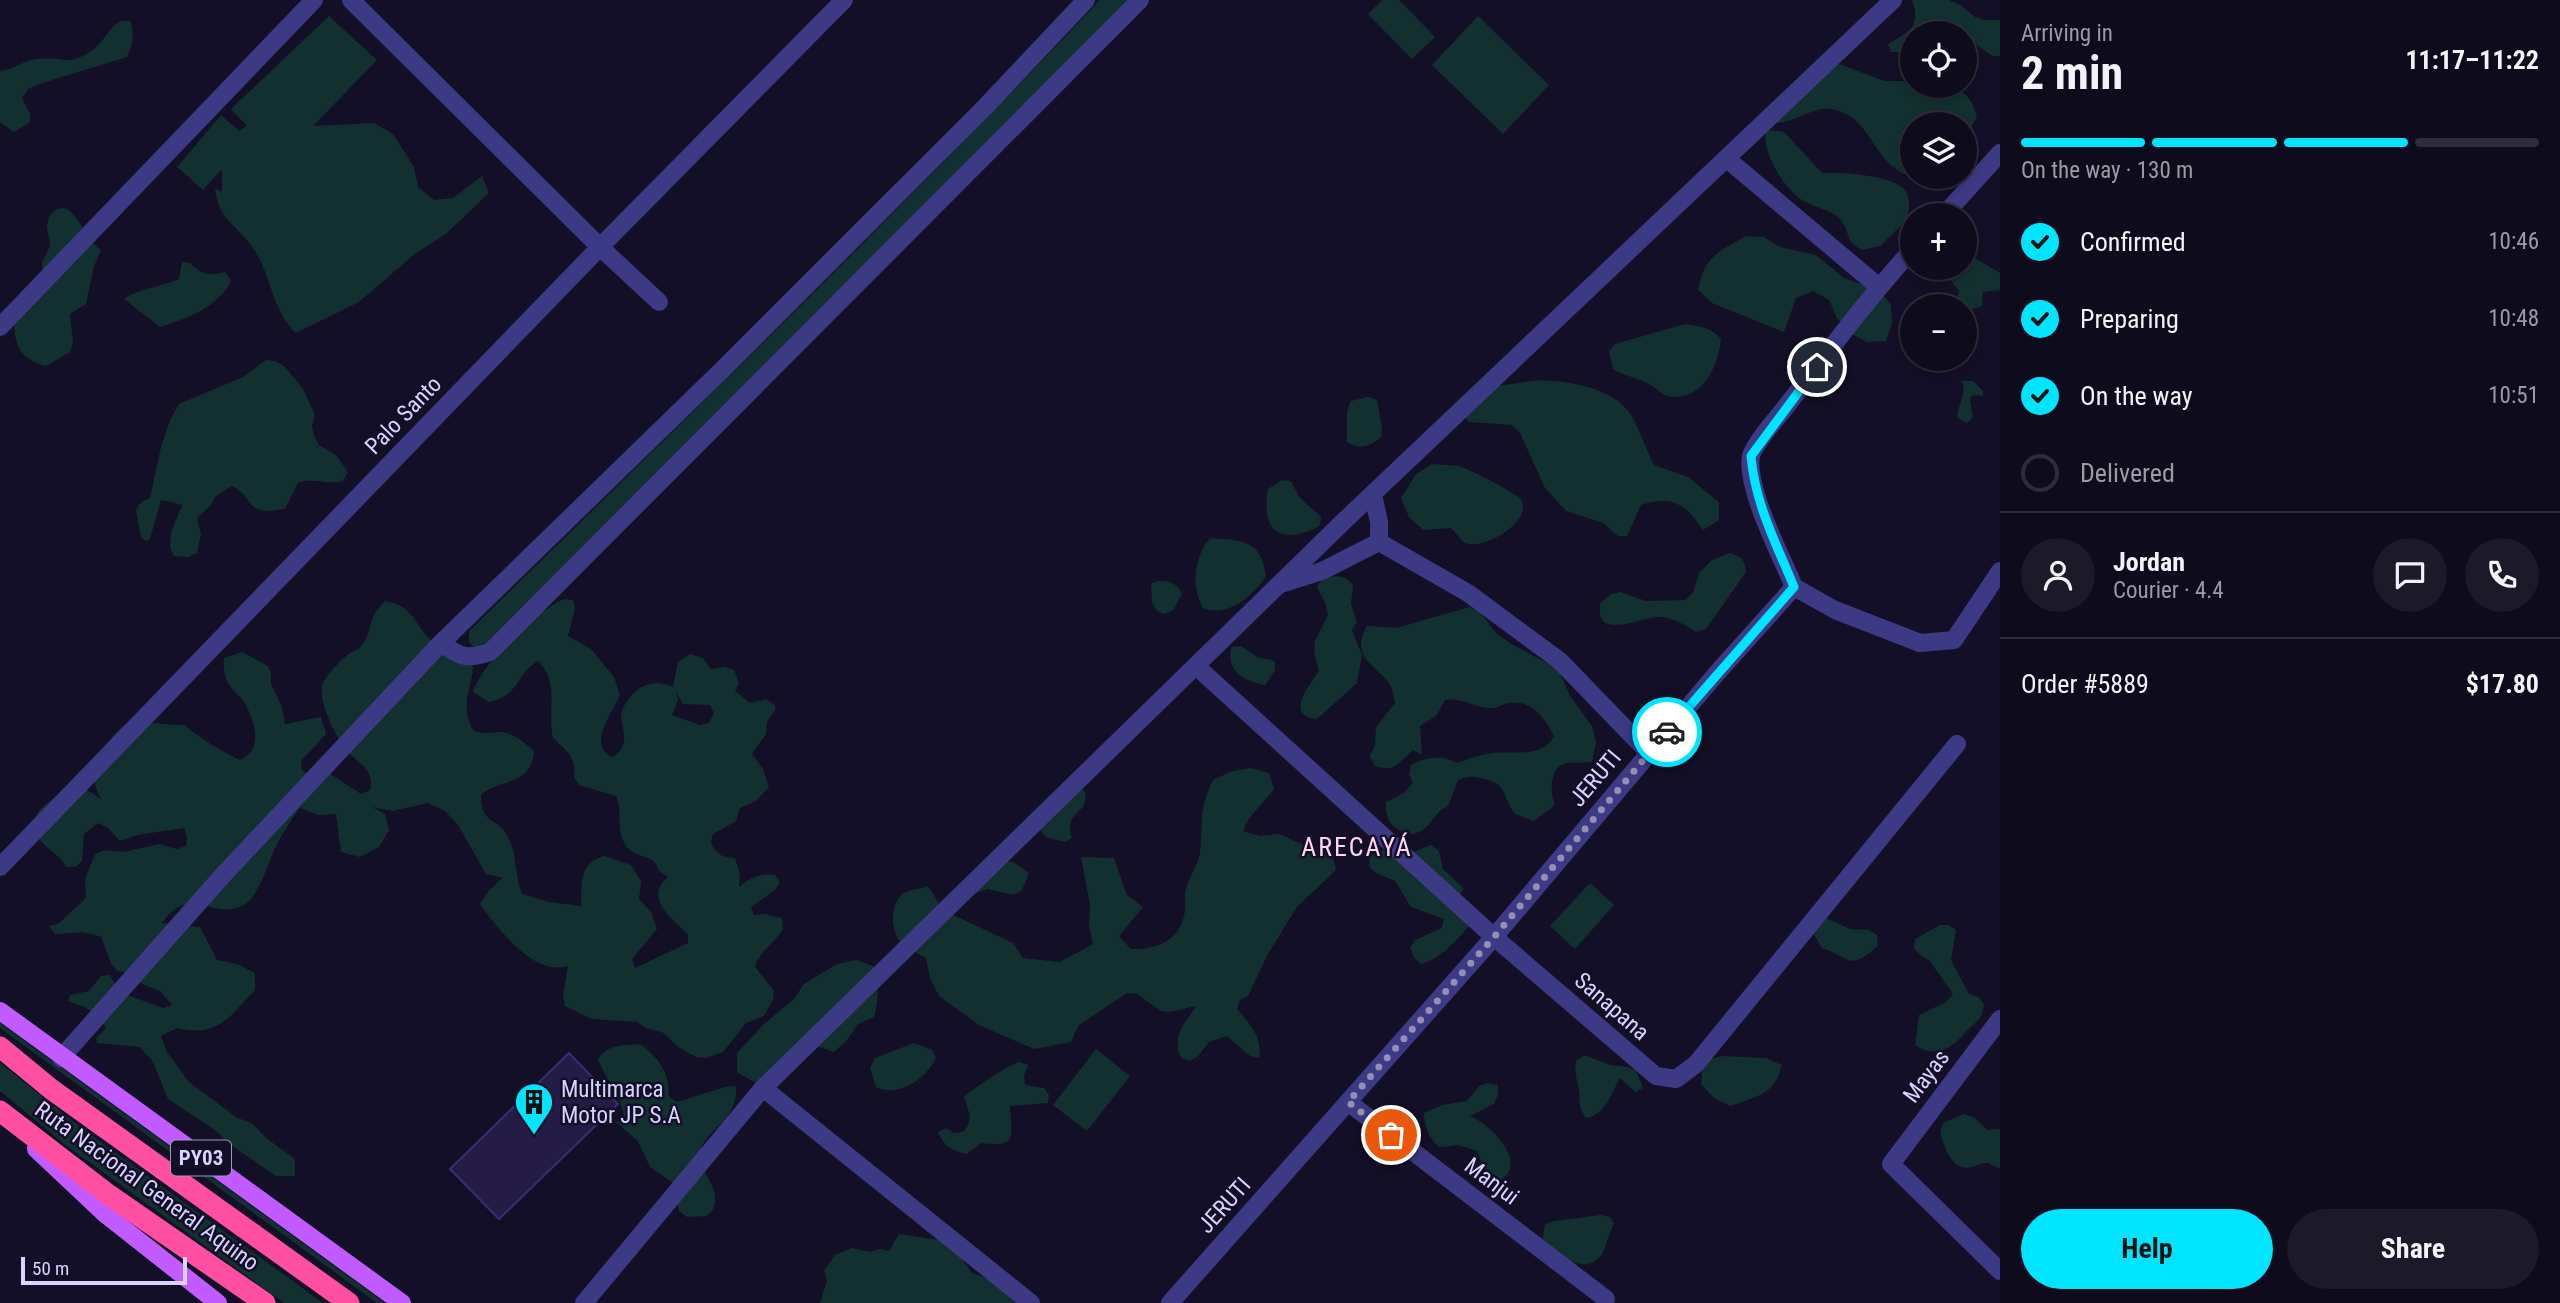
<!DOCTYPE html>
<html lang="en">
<head>
<meta charset="utf-8">
<style>
	:root { --surface:#0e0b1c; --page:#1c1929; --text:#f1f3f6; --muted:#9b9ba3; --line:#2e2b3b; --accent:#00e5ff }
	body { margin:0; font-family:"Roboto Condensed",sans-serif; background:var(--page); color:var(--text); height:100vh; display:flex; flex-direction:column; font-size:26px; white-space:nowrap }
	* { box-sizing:border-box; margin:0 }
	p { font-size:23px; color:var(--muted) }
	.icon { flex:none; width:38px; height:38px; fill:none; stroke:currentColor; stroke-width:2; stroke-linecap:round; stroke-linejoin:round }
	.map { position:relative; flex:1; overflow:hidden }
	.sheet { display:flex; flex-direction:column; background:var(--surface); width:560px }
	.sheet>* { flex:none }
	.controls { position:absolute; left:1900px; top:21px; display:grid; gap:14px }
	.controls a { display:grid; place-items:center; width:77px; height:77px; border-radius:50%; background:var(--surface); box-shadow:0 4px 10px #0003,0 0 0 2px var(--line); font-size:35px }
	.scale { position:absolute; left:21px; bottom:18px; width:166px; box-sizing:border-box; padding-left:7px; border:4px solid #d9d4ff; border-top:0; font-size:19px; line-height:24px; white-space:nowrap; color:#d9d4ff; -webkit-text-stroke:5px #130f26; paint-order:stroke }
	.pin { position:absolute; display:grid; place-items:center; width:60px; height:60px; color:#fff; margin:-30px; border:4px solid #fff; border-radius:50%; box-shadow:0 2px 7px #0007 }
	.courier { position:absolute; display:grid; place-items:center; width:70px; height:70px; margin:-35px; border:5px solid #00e5ff; border-radius:50%; background:#fff; color:#222; box-shadow:0 2px 9px #0007 }
	.head em { font-style:normal; font-weight:700 }
	.head div { display:flex; flex-direction:column-reverse }
	.head { display:flex; align-items:center; justify-content:space-between; height:119px; padding:0 21px }
	h1 { font-size:46px; font-weight:700; line-height:52px }
	.bar { display:grid; grid-template-columns:repeat(4,1fr); gap:10px 7px; align-content:center; height:84px; padding:0 21px }
	.bar i { height:9px; border-radius:5px; background:var(--line) }
	.bar .selected { background:var(--accent) }
	.bar p { grid-column:span 4 }
	.line { display:flex; align-items:center; gap:18px; padding:0 21px; border-top:2px solid var(--line) }
	.line div { flex:1 }
	.round { display:grid; place-items:center; flex:none; width:74px; height:74px; border-radius:37px; background:var(--page) }
	ol { padding:0 21px; list-style:none }
	li { display:flex; align-items:center; gap:21px; height:77px }
	li p { margin-inline-start:auto }
	li .icon { padding:7px; border-radius:50%; background:var(--accent); color:#111; stroke-width:4 }
	li:last-child { color:var(--muted) }
	li i { width:38px; height:38px; border:4px solid var(--line); border-radius:50% }
	.button { display:flex; gap:14px; margin-top:auto; padding:14px 21px }
	.button a { flex:1; height:80px; border-radius:42px; background:var(--accent); color:#111; font-size:28px; font-weight:700; line-height:80px; text-align:center }
	.button a+a { background:var(--page); color:var(--text) }
	main { display:flex; flex:1; min-height:0 }
	.map>svg:first-child { display:block }
	.green { fill:#12302f; fill-rule:evenodd }
	.building { fill:#241b47; stroke:#3b2d73; stroke-width:2 }
	.lines { fill:none; stroke-linecap:round; stroke-linejoin:round }
	.minor { stroke:#3d3a85; stroke-width:18 }
	.major { stroke:#c25bff; stroke-width:18 }
	.highway { stroke:#ff4fa3; stroke-width:21 }
	.done { stroke:#948fb3; stroke-width:7; stroke-dasharray:0 12.6 }
	.route { stroke:#00e5ff; stroke-width:9 }
	.labels { text-anchor:middle; stroke-width:5; stroke-linejoin:round; paint-order:stroke }
	.shield { fill:#130f26; stroke:#9e99be; stroke-width:2 }
	.shield-label { font-size:21px; font-weight:bold; fill:#d9d4ff }
	.street-label { font-size:23px; fill:#d9d4ff; stroke:#130f26 }
	.poi-label { font-size:23px; fill:#d9d4ff; stroke:#130f26; text-anchor:start }
	.quarter-label { font-size:26px; letter-spacing:2px; fill:#ffd6f0; stroke:#130f26 }
</style>
</head>
<body>
<main>
<div class="map">
<svg width="2000" height="1303" viewBox="0 0 2000 1303">
	<rect width="100%" height="100%" fill="#130f26"/>
	<!-- green -->
	<g class="green">
		<path d="M1100,0H1132L483,648L474,647L469,642V631C682,423 895,216 1100,0Z"/>
		<path d="M1382,0H1399L1435,37L1412,59L1368,14Z"/>
		<path d="M1912,0H1949L1960,5L1975,17L1984,20H2000V56H1993L1969,40L1965,42V33H1913V52H1891L1888,44C1909,31 1922,27 1912,0Z"/>
		<path d="M329,16L377,60L313,126L374,123L393,134L414,167L418,187L434,200L453,198L482,176L489,193L447,233L416,253L359,302L296,333C272,310 272,278 255,251C239,225 218,222 215,188L222,192V169L203,190L177,167L221,115L239,131L247,126L231,109Z"/>
		<path d="M1478,16L1549,85L1503,134L1432,65Z"/>
		<path d="M121,21H131C134,34 133,46 127,57L36,85L28,89L22,98L30,114V122L14,132L0,122V71C13,70 24,60 37,59C63,55 68,69 95,48C105,40 109,27 121,21Z"/>
		<path d="M1832,61L1884,81H1913V86C1946,86 1967,80 1977,117L1965,138V124H1913V177H1939L1937,179C1868,183 1881,116 1830,109C1813,107 1795,122 1778,123L1776,119Z"/>
		<path d="M1766,130L1784,132L1822,173C1840,172 1897,175 1906,192C1911,200 1909,211 1907,220L1880,246L1862,250C1844,241 1851,233 1841,220C1833,210 1813,207 1802,200C1784,189 1761,151 1766,130Z"/>
		<path d="M66,208C82,219 85,239 101,250L94,266L86,304L70,314L73,342L70,352L46,366C17,360 13,339 14,313H26L38,300L43,281L42,263L50,246L47,226L49,216L57,209Z"/>
		<path d="M1746,236L1764,237L1780,247L1816,255L1844,278L1880,291L1891,305L1892,323L1886,341L1867,342L1850,333L1837,318L1829,300L1813,291L1796,298L1784,332L1712,303L1698,290C1704,257 1718,252 1746,236Z"/>
		<path d="M1965,256L1973,257L2000,273V290L1983,292L1982,306L1965,312V306H1956L1959,291L1946,275L1947,268H1965Z"/>
		<path d="M182,262L190,263C200,274 211,277 225,272L231,280C221,306 184,320 160,327L124,299C135,290 163,286 179,279Z"/>
		<path d="M1685,324C1699,326 1711,327 1721,339C1718,366 1704,398 1673,397C1662,397 1658,388 1649,384C1638,378 1625,376 1613,369L1609,351L1615,344Z"/>
		<path d="M266,360L276,361L285,367L303,389L315,415L312,426L314,436L319,445L336,455L348,472L343,481C328,486 314,477 298,483L285,509C243,517 255,497 232,486L215,497L211,505L197,518L201,534L197,553L188,557L174,556C164,541 176,519 183,505L161,500L150,539L146,541L141,538L136,510L141,502L150,498L161,447L170,420L179,404L243,377Z"/>
		<path d="M1541,380C1571,382 1613,387 1631,415C1640,430 1646,449 1654,465L1688,477L1719,502V520L1703,530C1686,504 1672,495 1641,505L1627,536H1618L1603,523L1566,511L1545,488L1520,433L1512,425L1469,422L1462,414L1476,389Z"/>
		<path d="M1962,381H1973L1983,391V396L1973,395L1970,398L1973,417L1967,423L1958,418C1956,405 1967,398 1962,381Z"/>
		<path d="M1368,397L1377,400L1382,428L1381,437C1370,447 1360,450 1347,442V411L1351,401Z"/>
		<path d="M1432,464C1441,465 1450,465 1459,466C1465,467 1518,494 1521,499C1534,522 1482,551 1466,543C1461,541 1456,532 1451,528L1423,530L1409,517L1401,498L1416,474Z"/>
		<path d="M1282,480L1291,481L1299,497L1321,517L1320,525C1310,533 1283,541 1273,528C1265,519 1266,500 1268,489Z"/>
		<path d="M1210,538C1241,541 1261,538 1266,576C1253,596 1228,618 1203,608C1191,586 1194,557 1210,538Z"/>
		<path d="M1730,553C1742,556 1745,561 1746,572L1706,629L1696,632C1685,625 1674,618 1661,617C1643,615 1595,643 1600,604L1611,594L1620,592L1646,601L1685,600L1693,593L1699,573L1712,560Z"/>
		<path d="M1336,576L1346,578L1353,585L1351,604L1357,622L1352,630L1362,655L1357,683L1317,719C1284,716 1309,686 1319,671L1314,652L1315,641L1328,615L1326,605L1317,587L1322,579Z"/>
		<path d="M1160,581C1172,581 1177,584 1182,594L1173,610L1165,614L1157,611L1152,602L1151,583Z"/>
		<path d="M564,599L573,600L575,609L568,636L591,649L614,677L620,695C612,714 586,746 613,757C631,744 622,732 621,713C630,690 649,676 673,687L678,662L690,654L703,658L711,669L725,667L734,670L739,683L735,691L750,703L766,699L775,705V710L767,722L766,734L752,754L763,769L769,787L756,801L740,808L736,821L713,834L711,843C717,854 722,858 735,858L740,874L739,887C751,877 760,873 775,875L780,882L775,890L751,907L754,915L764,914L782,918L783,929C775,943 758,953 755,967L774,991L773,1000L764,1016L746,1023L723,1052L706,1058L696,1057L678,1047L664,1033L646,1028L637,1022L592,1019L565,1006L563,995L568,966C563,967 556,968 551,967C525,963 494,924 480,904L490,889L503,878L486,874L458,825L445,811L428,803L392,811L372,807L385,814L389,830L379,847L360,857L341,852L336,814L318,815L300,808C291,820 284,831 277,844C269,860 259,897 244,905C213,922 190,882 162,923L200,927L217,960L237,964L255,973V990C229,1017 218,1038 177,1028L161,1036L167,1052L189,1082L236,1117L253,1124L266,1138L295,1159V1176H276L228,1143L215,1130L168,1099L153,1062L140,1047L97,1043L96,1038L106,1028C98,1011 85,1007 68,1001L70,995L89,991L101,976L110,975L119,992L163,1008L172,1005L160,991L142,984L126,972L117,971L111,963L101,937L83,932L55,934L49,926L58,924L86,898L85,879L95,854L104,850L124,852L159,844L177,849L186,846L187,837L184,828L137,835L120,841L107,827L98,823L84,834L82,861L75,867H66C60,854 48,851 40,840C20,810 60,794 82,786L102,800C97,792 93,783 94,774C96,760 113,730 126,725C143,719 168,726 186,725C190,733 230,756 240,760C264,750 255,721 244,702C240,696 233,691 229,685C224,676 223,668 224,658L242,652L268,666L271,674V684L282,707L285,724L321,717L326,734L301,761L302,770L309,776L329,773L361,794L370,790C375,770 359,764 347,751C336,737 315,698 324,681C329,672 342,659 350,653C355,650 360,649 363,644C374,627 366,620 385,601C415,606 413,624 431,640C440,649 459,653 472,658C477,684 457,699 473,730C483,735 489,732 500,732C515,733 523,742 534,751C531,788 500,777 481,795C480,824 498,818 507,835C518,854 514,874 522,894L549,902L581,906C582,883 578,864 604,856L631,865L641,881L639,899L651,912L657,929L632,959L635,968L688,943V934C672,919 643,898 668,877L659,871L655,862C647,856 637,856 630,850C613,834 624,814 616,796L579,785L574,777C577,758 566,750 553,738C547,712 560,682 538,661C515,674 522,694 489,702L473,692C482,663 536,611 564,599ZM676,692L683,704L710,705L714,713L709,723L700,725L672,715L678,700Z"/>
		<path d="M1470,607L1479,611L1496,633L1513,645L1558,669L1570,696L1592,726L1596,743L1592,762C1583,764 1572,761 1564,764C1549,769 1550,794 1555,805L1534,821L1515,814C1501,795 1508,782 1480,778C1471,776 1467,776 1458,780C1455,787 1451,801 1448,805C1446,808 1441,809 1439,812C1428,825 1419,841 1399,830C1388,824 1385,814 1386,802L1404,793L1413,783L1409,774L1411,765C1426,757 1442,754 1456,763C1468,759 1481,754 1494,753C1517,751 1542,758 1554,736C1545,718 1531,699 1508,703C1501,704 1496,710 1487,708C1473,706 1459,697 1445,700L1436,716L1420,726L1422,755L1413,750C1399,762 1394,774 1374,765L1370,755L1375,746L1376,727L1395,703C1394,698 1393,690 1390,685C1379,666 1348,659 1367,626L1396,628Z"/>
		<path d="M1241,646L1257,657L1275,661V670L1265,685C1244,681 1226,672 1231,647Z"/>
		<path d="M1251,768L1269,773L1274,789C1263,804 1250,813 1243,831L1260,836L1279,834L1313,849L1332,853L1336,870L1297,907L1268,954L1248,996L1240,1000L1237,1009C1249,1023 1263,1037 1259,1058L1250,1056L1227,1036L1209,1042L1198,1056L1190,1061L1181,1058C1171,1036 1185,1024 1196,1006L1170,1012L1161,1011L1137,994L1127,993L1078,1026L1071,1042L1034,1049L979,1025L939,996L930,978L926,958C918,953 908,949 902,943C890,931 890,907 901,895C908,889 920,890 928,886L943,910L1013,943L1023,958L1060,962L1093,944L1089,926L1090,905L1081,857L1114,858L1127,895L1143,907L1119,936L1131,949C1158,950 1182,939 1185,910C1186,902 1184,895 1186,888C1190,876 1198,865 1200,853C1204,819 1197,814 1213,780L1232,771Z"/>
		<path d="M1076,786L1084,790C1093,814 1062,810 1072,838L1065,842L1046,837L1040,830L1047,810Z"/>
		<path d="M1431,845L1439,851L1443,869L1464,889L1453,904L1470,924C1459,939 1440,959 1421,964L1414,957L1410,948L1415,940L1442,928L1444,919L1411,907L1395,881L1376,873L1369,866L1370,857L1377,850L1413,852Z"/>
		<path d="M1004,860L1013,862L1029,873L1022,890L1014,895L988,889L969,895Z"/>
		<path d="M1590,883L1614,905L1575,949L1550,926Z"/>
		<path d="M1824,917L1850,929L1869,930L1877,935L1878,946C1848,971 1853,959 1822,948L1812,931Z"/>
		<path d="M1940,925H1949L1956,930L1951,960L1969,994L1978,997L1984,1004C1983,1021 1973,1023 1963,1035C1950,1050 1933,1058 1915,1045L1919,1015L1946,1002L1953,994L1929,960L1920,955L1914,948L1915,939Z"/>
		<path d="M856,960L873,966C879,985 879,998 874,1017L858,1024L847,1040L834,1052L816,1046L787,1067L754,1082L737,1072V1053L764,1024L793,1000L804,984L837,964Z"/>
		<path d="M0,1023L385,1303H377L0,1028Z"/>
		<path d="M914,1043L932,1050L936,1058C925,1079 899,1098 876,1087L870,1068L875,1058Z"/>
		<path d="M640,1044C660,1059 669,1072 669,1097L677,1102L725,1087L736,1086C738,1124 704,1128 700,1153C698,1174 723,1187 713,1210L706,1216L687,1217L679,1211L673,1183L650,1167L638,1141L616,1122L624,1120C624,1099 605,1079 598,1059C608,1044 623,1045 640,1044Z"/>
		<path d="M1096,1049L1130,1076L1087,1131L1053,1105Z"/>
		<path d="M1584,1055L1610,1065L1628,1067L1636,1071L1643,1088L1635,1092L1620,1078C1611,1094 1605,1115 1586,1118C1577,1105 1581,1103 1579,1090C1577,1079 1574,1073 1576,1061Z"/>
		<path d="M1722,1056L1766,1058L1782,1065C1775,1095 1757,1096 1730,1106L1714,1098L1701,1084L1703,1061Z"/>
		<path d="M1019,1062L1029,1065L1024,1075L1025,1085L1044,1088L1049,1095L1048,1103L1010,1106C1011,1135 1020,1148 981,1143L967,1154C953,1152 943,1145 938,1132L946,1128L954,1133L963,1132C975,1118 968,1112 964,1097C972,1089 1010,1064 1019,1062Z"/>
		<path d="M0,1063L79,1126L323,1303H284L64,1144L0,1091Z"/>
		<path d="M1488,1083L1498,1085V1095L1494,1104L1470,1116C1491,1124 1532,1166 1497,1182L1488,1178L1477,1151L1458,1145L1439,1147C1429,1138 1424,1127 1424,1113L1442,1105L1467,1101L1479,1086Z"/>
		<path d="M1964,1114L1974,1117L1987,1130L2000,1129V1169L1988,1163C1982,1163 1978,1165 1972,1167C1952,1172 1945,1148 1940,1133L1943,1123Z"/>
		<path d="M1601,1215L1610,1217L1614,1224C1609,1232 1608,1241 1604,1250C1590,1280 1559,1255 1542,1244L1545,1224L1554,1221Z"/>
		<path d="M899,1234L940,1240L955,1249L972,1273L991,1280L1016,1303H820L827,1280L824,1271L835,1255L852,1248L870,1252L880,1249L889,1251Z"/>
	</g>
	<!-- building -->
	<path class="building" d="M569,1053L618,1104L499,1219L450,1169Z"/>
	<g class="lines">
		<!-- minor -->
		<g class="minor">
			<path d="M351,0L600,247L659,302"/>
			<path d="M1727,159L1879,287"/>
			<path d="M1944,215L2000,153"/>
			<path d="M0,327L314,0"/>
			<path d="M1373,495L1379,522V542"/>
			<path d="M1281,584L1322,571L1379,542L1468,593L1560,661L1649,753"/>
			<path d="M1794,587L1835,610L1920,643L1954,640L2000,571"/>
			<path d="M441,643C460,657 467,660 490,652L1140,0"/>
			<path d="M1197,667L1494,937L1656,1076L1676,1079L1696,1064L1957,744"/>
			<path d="M0,867L600,247L844,0"/>
			<path d="M2000,1019L1891,1164L2000,1271"/>
			<path d="M61,1058L224,874L441,643L722,370L986,106L1086,0"/>
			<path d="M763,1088L1031,1303"/>
			<path d="M1348,1102L1606,1299"/>
			<path d="M584,1303L763,1088L1344,521L1893,0"/>
			<path d="M1170,1303L1494,937L1717,673L1794,587C1782,557 1745,488 1751,456C1755,442 1779,416 1788,404C1829,351 1868,298 1913,249"/>
		</g>
		<!-- major -->
		<g class="major">
			<path d="M0,1011L402,1303"/>
			<path d="M36,1149L105,1214L218,1303"/>
		</g>
		<!-- highway -->
		<g class="highway">
			<path d="M0,1047L51,1089L349,1303"/>
			<path d="M0,1111L109,1195L265,1303"/>
		</g>
	</g>
	<g class="lines">
		<!-- done -->
		<path class="done" d="M1391,1135L1348,1102L1494,937L1667,732"/>
		<!-- route -->
		<path class="route" d="M1667,732L1794,587C1776,543 1755,504 1751,456L1817,367"/>
	</g>
	<!-- icons -->
	<defs>
		<g id="building-pin" transform="scale(2.0125)"><path d="M0 17L-7.5 6A9.5 9.5 0 1 1 7.5 6Z" fill="#00e5ff" stroke="#130f26"/><path d="M-4-6H4V6H1V3H-1V6H-4ZM-2.5-4.3h1.7v1.8h-1.7ZM.8-4.3h1.7v1.8H.8ZM-2.5-1h1.7V.8h-1.7ZM.8-1h1.7V.8H.8Z" fill="#111"/></g>
	</defs>
	<g fill-rule="evenodd">
		<use href="#building-pin" x="534" y="1102"/>
	</g>
	<g class="labels">
		<!-- shield labels -->
		<rect class="shield" x="171" y="1140.5" width="60" height="35" rx="5"/>
		<g class="shield-label">
			<text x="201" y="1165">PY03</text>
		</g>
		<!-- street labels -->
		<g class="street-label">
			<text transform="translate(403 415) rotate(-46)" y="8">Palo Santo</text>
			<text transform="translate(1595 778) rotate(-50)" y="8">JERUTI</text>
			<text transform="translate(1612 1006) rotate(41)" y="8">Sanapana</text>
			<text transform="translate(1926 1076) rotate(-53)" y="8">Mayas</text>
			<text transform="translate(1492 1181) rotate(37)" y="8">Manjui</text>
			<text transform="translate(147 1186) rotate(36)" y="8">Ruta Nacional General Aquino</text>
			<text transform="translate(1224 1205) rotate(-48)" y="8">JERUTI</text>
		</g>
		<!-- poi labels -->
		<g class="poi-label">
			<text x="561" y="1097">Multimarca<tspan x="561" dy="26">Motor JP S.A</tspan></text>
		</g>
		<!-- quarter labels -->
		<g class="quarter-label">
			<text x="1357" y="856">ARECAYÁ</text>
		</g>
	</g>
</svg>
<div class="controls">
<a><svg class="icon" aria-label="locate" viewBox="0 0 24 24"><circle cx="12" cy="12" r="6"/><path d="M12 2v4M12 18v4M2 12h4M18 12h4"/></svg></a>
<a><svg class="icon" aria-label="layers" viewBox="0 0 24 24"><path d="M12 4l9 5-9 5-9-5zM3 14l9 5 9-5"/></svg></a>
<a>+</a>
<a>−</a>
</div>
<div class="scale">50 m</div>
<div class="pin" style="left:1391px;top:1135px;background:#ea580c"><svg class="icon" aria-label="bag" viewBox="0 0 24 24"><path d="M5 8h14l-1 12H6zM9 8a3 3 0 0 1 6 0"/></svg></div>
<div class="pin" style="left:1817px;top:367px;background:#1f2937"><svg class="icon" aria-label="home" viewBox="0 0 24 24"><path d="M3 11l9-7 9 7M6 9v11h12V9"/></svg></div>
<div class="courier" style="left:1667px;top:732px"><svg class="icon" aria-label="car" viewBox="0 0 24 24"><path d="M5 17H2v-5l4-1 3-4h7l3 4 3 1v5h-3M9 17h6M6 11h13"/><circle cx="7" cy="17" r="2"/><circle cx="17" cy="17" r="2"/></svg></div>
</div>
<section class="sheet">
<div class="head"><div><h1>2 min</h1><p>Arriving in</p></div><em>11:17–11:22</em></div>
<div class="bar"><i class="selected"></i><i class="selected"></i><i class="selected"></i><i></i><p>On the way · 130 m</p></div>
<ol>
<li><svg class="icon" aria-label="check" viewBox="0 0 24 24"><path d="M5 12l5 5 9-10"/></svg>Confirmed<p>10:46</p></li>
<li><svg class="icon" aria-label="check" viewBox="0 0 24 24"><path d="M5 12l5 5 9-10"/></svg>Preparing<p>10:48</p></li>
<li><svg class="icon" aria-label="check" viewBox="0 0 24 24"><path d="M5 12l5 5 9-10"/></svg>On the way<p>10:51</p></li>
<li><i></i>Delivered</li>
</ol>
<div class="line" style="height:126px"><a class="round"><svg class="icon" aria-label="person" viewBox="0 0 24 24"><circle cx="12" cy="8" r="4"/><path d="M4 21q1-7 8-7t8 7"/></svg></a><div><b>Jordan</b><p>Courier · 4.4</p></div><a class="round"><svg class="icon" aria-label="chat" viewBox="0 0 24 24"><path d="M4 5h16v11H9l-5 4z"/></svg></a><a class="round"><svg class="icon" aria-label="phone" viewBox="0 0 24 24"><path d="M5 4h4l2 5-3 2q2 4 5 5l2-3 5 2v4C11 20 4 13 5 4z"/></svg></a></div>
<div class="line" style="height:91px"><div>Order #5889</div><b>$17.80</b></div>
<div class="button"><a>Help</a><a>Share</a></div>
</section>
</main>
</body>
</html>
